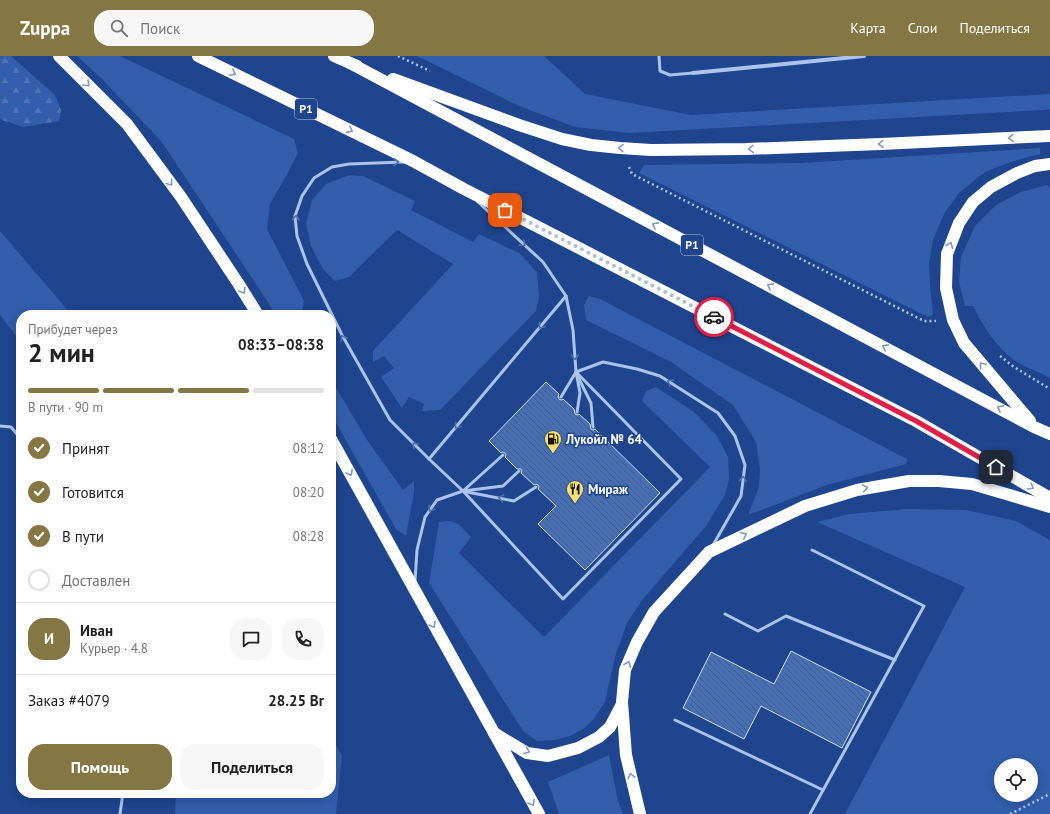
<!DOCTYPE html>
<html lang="ru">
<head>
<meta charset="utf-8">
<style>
	:root { --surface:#fff; --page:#f6f6f6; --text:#222; --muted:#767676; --line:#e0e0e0; --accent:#847743 }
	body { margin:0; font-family:"PT Sans",sans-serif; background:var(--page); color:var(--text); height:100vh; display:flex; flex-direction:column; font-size:15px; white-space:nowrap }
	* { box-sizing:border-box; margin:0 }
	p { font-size:13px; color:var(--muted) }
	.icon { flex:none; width:22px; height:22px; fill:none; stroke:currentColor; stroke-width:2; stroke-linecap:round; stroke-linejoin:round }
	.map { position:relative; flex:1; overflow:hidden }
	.drawer { position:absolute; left:16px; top:254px; width:320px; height:488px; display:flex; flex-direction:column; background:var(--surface); border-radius:16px; box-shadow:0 2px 10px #0003 }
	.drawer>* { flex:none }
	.controls { position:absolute; left:994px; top:702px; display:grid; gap:8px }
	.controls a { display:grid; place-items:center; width:44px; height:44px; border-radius:50%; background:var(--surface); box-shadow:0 2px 10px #0003; font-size:20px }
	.pin { position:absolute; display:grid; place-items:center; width:34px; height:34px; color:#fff; margin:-17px; border-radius:8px; box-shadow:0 2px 6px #0006 }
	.courier { position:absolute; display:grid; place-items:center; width:40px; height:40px; margin:-20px; border:3px solid #e11d48; border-radius:50%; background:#fff; color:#222; box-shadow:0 1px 5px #0007 }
	.summary em { font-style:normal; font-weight:700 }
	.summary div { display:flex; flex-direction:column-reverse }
	.summary { display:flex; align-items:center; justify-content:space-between; height:68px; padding:0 12px }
	h1 { font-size:26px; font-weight:700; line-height:30px }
	.bar { display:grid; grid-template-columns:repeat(4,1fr); gap:6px 4px; align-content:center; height:48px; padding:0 12px }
	.bar i { height:5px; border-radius:3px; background:var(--line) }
	.bar .on { background:var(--accent) }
	.bar p { grid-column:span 4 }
	.line { display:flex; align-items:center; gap:10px; padding:0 12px; border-top:1px solid var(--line) }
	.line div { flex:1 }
	.round { display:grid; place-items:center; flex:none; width:42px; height:42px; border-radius:16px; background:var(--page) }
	ol { padding:0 12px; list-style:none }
	li { display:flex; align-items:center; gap:12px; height:44px }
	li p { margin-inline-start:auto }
	li .icon { padding:4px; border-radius:50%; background:var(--accent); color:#fff; stroke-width:4 }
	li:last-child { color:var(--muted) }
	li i { width:22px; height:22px; border:2px solid var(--line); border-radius:50% }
	.button { display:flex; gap:8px; margin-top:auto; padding:8px 12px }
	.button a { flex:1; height:46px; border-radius:16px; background:var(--accent); color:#fff; font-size:16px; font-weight:700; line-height:46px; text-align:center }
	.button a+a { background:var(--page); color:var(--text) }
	header { display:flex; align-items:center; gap:24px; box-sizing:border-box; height:56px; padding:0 20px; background:var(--accent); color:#fff }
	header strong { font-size:19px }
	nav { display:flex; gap:22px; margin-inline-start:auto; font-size:14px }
	.search { width:280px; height:36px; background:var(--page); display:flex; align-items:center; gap:10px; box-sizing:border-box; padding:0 14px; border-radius:16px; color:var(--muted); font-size:15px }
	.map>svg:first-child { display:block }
	.grass { fill:#325eab; fill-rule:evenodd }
	.forest { fill:url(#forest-firs) }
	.building { fill:url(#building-back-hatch); stroke:#d2e0f9 }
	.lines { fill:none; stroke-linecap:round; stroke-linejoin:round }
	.path { stroke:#acc4ed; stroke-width:2.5; stroke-dasharray:2 3; stroke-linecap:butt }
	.lane { stroke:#acc4ed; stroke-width:3 }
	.street { stroke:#acc4ed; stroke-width:4 }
	.highway { stroke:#fff; stroke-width:12 }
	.oneway { stroke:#8399c1 }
	.oneway2 { stroke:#5071af }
	.done { stroke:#b0bed7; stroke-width:4; stroke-dasharray:0 7.2 }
	.route { stroke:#e11d48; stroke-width:5 }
	.labels { text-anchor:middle; stroke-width:3; stroke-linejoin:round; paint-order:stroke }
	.shield { fill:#1e458e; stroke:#bcc7dd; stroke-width:1 }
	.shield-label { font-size:12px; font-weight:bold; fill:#fff }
	.poi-label { font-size:13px; font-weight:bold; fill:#fff; stroke:#1e458e; text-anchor:start }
</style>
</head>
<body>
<header>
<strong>Zuppa</strong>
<div class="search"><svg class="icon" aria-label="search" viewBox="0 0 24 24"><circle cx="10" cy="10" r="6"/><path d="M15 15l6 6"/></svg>Поиск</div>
<nav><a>Карта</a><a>Слои</a><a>Поделиться</a></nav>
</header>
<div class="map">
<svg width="1050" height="758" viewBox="0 0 1050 758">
	<defs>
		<pattern id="forest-firs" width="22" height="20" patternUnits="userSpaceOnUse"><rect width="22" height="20" fill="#325eab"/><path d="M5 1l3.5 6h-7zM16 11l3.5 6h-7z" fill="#5176b8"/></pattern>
		<pattern id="building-back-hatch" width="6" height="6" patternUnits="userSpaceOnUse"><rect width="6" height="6" fill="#476fb5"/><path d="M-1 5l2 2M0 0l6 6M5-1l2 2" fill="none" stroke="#4a5c7b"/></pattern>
	</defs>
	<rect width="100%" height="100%" fill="#1e458e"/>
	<!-- grass -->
	<g class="grass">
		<path d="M77,0H120L294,83L298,97L286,120L270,148L267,173L304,245L301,259H275L268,246L161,85L102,23Z"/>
		<path d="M417,0H544L585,38L691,59L1050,38V53L1044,54L629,77L575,71L519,50Z"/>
		<path d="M1040,92V99L1031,100L1008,107L985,116L960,136L945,156L933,184L929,207L930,230L933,259L928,261L639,117L644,109L801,107Z"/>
		<path d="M349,119L363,120L415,145L411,154L473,186L479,178L519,197L537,216L539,241L536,255L440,354L422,355L424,348L409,341L402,352L381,321L394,312L384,300L373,306V295L453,208L397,174L349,221L335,225L323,213L311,190L306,167L312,144L326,128Z"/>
		<path d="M1047,129L1050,132V322C1039,316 1024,311 1014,304C994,289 984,271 973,250H965L959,226L961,201L975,170L996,149L1021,136Z"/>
		<path d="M0,175L72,259H21V286L0,259Z"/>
		<path d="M589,240L600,243L907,403L906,408L827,429L748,459L759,431L760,413L756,386L733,349L671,306L586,264L584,249Z"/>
		<path d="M331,323L367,384L403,434L414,425V436L406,480L396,473L331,358Z"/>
		<path d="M656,331L694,356L717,380L728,401L729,423L725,439L706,470L643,543L627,567L615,601L605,646L593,664L583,673L570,680L554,684L537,685L523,675L429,527L439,466C458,463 459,468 471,481L459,497L544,581L710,411L642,345L646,335Z"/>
		<path d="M908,453L966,454L1016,465L1050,484V758H845L965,531L817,466L849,458ZM1001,709H1031V739H1001Z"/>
		<path d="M331,680L342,700L336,758H175L176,737H331Z"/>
		<path d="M609,699L618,745L623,758H559L548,726Z"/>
	</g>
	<!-- forest -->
	<path class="forest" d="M0,0H11L55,39L61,54L59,65L23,71L2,64L0,62Z"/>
	<!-- building -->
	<g class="building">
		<path d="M546,326L559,338L558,341L559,343L561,344L563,343L574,353L575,358L577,359L579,358L590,368L591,373L593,374L595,373L660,437L585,514L538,468L556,450L538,433L539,431L538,429L536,428L534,429L521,417L522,415L521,413H517L505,401L506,399L505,397L503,396L501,397L489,385Z"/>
		<path d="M791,595L871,636L842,692L761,650L744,683L683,652L711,596L774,628Z"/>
	</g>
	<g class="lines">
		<!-- path -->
		<g class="path">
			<path d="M398,0L430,15"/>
			<path d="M629,111L632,118L924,265H936"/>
			<path d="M1000,300L1014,311L1050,333"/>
			<path d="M1010,758L1050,738"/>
		</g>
		<!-- lane -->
		<g class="lane">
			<path d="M659,0L660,15L670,19L693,17"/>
			<path d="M404,106L349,108L332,111L314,122L302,140L295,160L297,180L307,208L342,279L390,364L429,403L463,435L563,543L681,423L576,316"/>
			<path d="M478,146L543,206L566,240L573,274L576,316L580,337L577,356"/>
			<path d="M578,321L591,347L593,371"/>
			<path d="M561,341L576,316L603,306L637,313L660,320L718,357L735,380L745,409L741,440L712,491"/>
			<path d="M0,370L11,371L21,383"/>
			<path d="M429,403L566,240"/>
			<path d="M463,435L503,399"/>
			<path d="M467,436L514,445L536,431"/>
			<path d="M415,525L417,494L425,461L437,444L463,435L503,430L519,415"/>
			<path d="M725,558L758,575L786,560L895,604"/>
			<path d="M675,664L823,734"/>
			<path d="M120,758L123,737"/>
			<path d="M810,758L924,550L812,494"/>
		</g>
		<!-- street -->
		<path class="street" d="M693,17L864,0"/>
		<!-- highway -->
		<g class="highway">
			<path d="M59,0L127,68L181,141L238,227L258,259"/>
			<path d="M198,0L413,105L464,133L916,365L1050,442"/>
			<path d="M334,0L357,10"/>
			<path d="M350,7L1034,371L1050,378"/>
			<path d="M393,23L519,69L562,83L591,89L620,92L651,94L746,93L881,88L1050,80"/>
			<path d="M1030,365L964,287L953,264L946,232L947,198L959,167L973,146L991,131L1017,117L1035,110L1050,108"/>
			<path d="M331,383L539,758"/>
			<path d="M494,677L527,697L548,700L578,692L599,681L610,671L622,648"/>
			<path d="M640,758L626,699L622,646L625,614L637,586L654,556L709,496L805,450L857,434L909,425H939L972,428L1050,451"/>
		</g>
	</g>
	<!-- one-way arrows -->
	<defs><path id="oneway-chevron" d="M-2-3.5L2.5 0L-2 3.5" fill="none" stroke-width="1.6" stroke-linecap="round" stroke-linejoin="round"/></defs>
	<g class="oneway">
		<use href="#oneway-chevron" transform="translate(233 17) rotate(26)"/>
		<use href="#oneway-chevron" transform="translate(87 28) rotate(45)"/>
		<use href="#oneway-chevron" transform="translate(350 74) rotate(26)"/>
		<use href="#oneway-chevron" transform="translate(1011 82) rotate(177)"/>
		<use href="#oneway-chevron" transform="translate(881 88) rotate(178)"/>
		<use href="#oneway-chevron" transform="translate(621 92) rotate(-176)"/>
		<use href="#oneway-chevron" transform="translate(751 93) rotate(178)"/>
		<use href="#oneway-chevron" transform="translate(170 127) rotate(53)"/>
		<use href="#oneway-chevron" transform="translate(655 169) rotate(-152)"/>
		<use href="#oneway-chevron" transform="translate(950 189) rotate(-68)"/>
		<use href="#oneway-chevron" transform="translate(770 230) rotate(-152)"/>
		<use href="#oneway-chevron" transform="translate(243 235) rotate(58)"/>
		<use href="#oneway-chevron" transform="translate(885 291) rotate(-152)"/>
		<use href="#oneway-chevron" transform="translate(982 309) rotate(-130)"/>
		<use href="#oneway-chevron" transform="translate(1000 352) rotate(-152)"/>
		<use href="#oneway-chevron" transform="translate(350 417) rotate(61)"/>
		<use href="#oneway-chevron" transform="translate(1031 431) rotate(30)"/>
		<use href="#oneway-chevron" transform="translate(865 432) rotate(-10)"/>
		<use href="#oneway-chevron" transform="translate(744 479) rotate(-26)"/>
		<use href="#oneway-chevron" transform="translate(433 569) rotate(61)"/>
		<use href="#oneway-chevron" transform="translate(628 608) rotate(-68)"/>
		<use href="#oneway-chevron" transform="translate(527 695) rotate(21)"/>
		<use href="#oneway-chevron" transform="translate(631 720) rotate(-103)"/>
		<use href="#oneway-chevron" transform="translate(532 747) rotate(60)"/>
	</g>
	<g class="oneway2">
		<use href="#oneway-chevron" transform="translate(396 106) rotate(-2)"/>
		<use href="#oneway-chevron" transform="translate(296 162) rotate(-86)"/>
		<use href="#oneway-chevron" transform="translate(523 188) rotate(43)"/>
		<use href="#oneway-chevron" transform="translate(541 270) rotate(130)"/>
		<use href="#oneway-chevron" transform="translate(343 282) rotate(-119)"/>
		<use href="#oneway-chevron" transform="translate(575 301) rotate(86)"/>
		<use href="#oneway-chevron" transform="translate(670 326) rotate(-148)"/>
		<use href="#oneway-chevron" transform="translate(457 370) rotate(130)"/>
		<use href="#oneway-chevron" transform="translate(415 389) rotate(-135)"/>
		<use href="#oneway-chevron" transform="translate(743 423) rotate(-83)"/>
		<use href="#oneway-chevron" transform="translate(501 442) rotate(-169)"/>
		<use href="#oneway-chevron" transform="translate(431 453) rotate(124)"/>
	</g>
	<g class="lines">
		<!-- done -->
		<path class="done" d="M505,154L714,261"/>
		<!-- route -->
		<path class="route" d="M714,261L916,365L996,411"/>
	</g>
	<!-- icons -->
	<defs>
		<g id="fuel-pin" transform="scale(0.9)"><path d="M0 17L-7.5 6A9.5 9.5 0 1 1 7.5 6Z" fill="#fbde6b" stroke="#1e458e"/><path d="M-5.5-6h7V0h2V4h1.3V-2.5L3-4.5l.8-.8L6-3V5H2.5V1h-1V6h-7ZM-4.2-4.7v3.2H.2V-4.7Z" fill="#111"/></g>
		<g id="restaurant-pin" transform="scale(0.9)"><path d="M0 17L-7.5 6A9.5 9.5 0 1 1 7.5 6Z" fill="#fbde6b" stroke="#1e458e"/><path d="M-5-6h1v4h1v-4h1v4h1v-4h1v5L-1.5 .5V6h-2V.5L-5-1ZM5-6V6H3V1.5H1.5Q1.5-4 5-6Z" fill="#111"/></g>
	</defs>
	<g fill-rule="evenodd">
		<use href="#fuel-pin" x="553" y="383"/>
		<use href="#restaurant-pin" x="575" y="433"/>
	</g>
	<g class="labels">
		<!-- shield labels -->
		<g class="shield">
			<rect x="295" y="43" width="22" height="20" rx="3"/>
			<rect x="681" y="179" width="22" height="20" rx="3"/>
		</g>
		<g class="shield-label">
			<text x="306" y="57">Р1</text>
			<text x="692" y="193">Р1</text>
		</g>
		<!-- poi labels -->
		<g class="poi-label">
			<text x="566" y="388">Лукойл № 64</text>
			<text x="588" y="438">Мираж</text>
		</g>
	</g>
</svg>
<div class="controls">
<a><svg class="icon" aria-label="locate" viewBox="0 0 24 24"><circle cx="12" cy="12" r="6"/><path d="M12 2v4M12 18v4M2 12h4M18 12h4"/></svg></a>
</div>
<div class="pin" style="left:505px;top:154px;background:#ea580c"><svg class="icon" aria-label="bag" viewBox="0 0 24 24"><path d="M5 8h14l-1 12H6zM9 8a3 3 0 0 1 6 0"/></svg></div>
<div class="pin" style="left:996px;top:411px;background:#1f2937"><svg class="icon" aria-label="home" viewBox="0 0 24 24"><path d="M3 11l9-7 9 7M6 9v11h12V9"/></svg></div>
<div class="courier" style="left:714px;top:261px"><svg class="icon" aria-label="car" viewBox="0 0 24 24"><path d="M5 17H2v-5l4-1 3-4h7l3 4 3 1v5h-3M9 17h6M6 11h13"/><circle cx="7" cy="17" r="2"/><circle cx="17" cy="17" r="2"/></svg></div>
<section class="drawer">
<div class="summary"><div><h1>2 мин</h1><p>Прибудет через</p></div><em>08:33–08:38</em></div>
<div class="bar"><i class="on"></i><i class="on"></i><i class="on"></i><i></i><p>В пути · 90 m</p></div>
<ol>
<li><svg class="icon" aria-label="check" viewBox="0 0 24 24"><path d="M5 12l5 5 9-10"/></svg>Принят<p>08:12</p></li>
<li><svg class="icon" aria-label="check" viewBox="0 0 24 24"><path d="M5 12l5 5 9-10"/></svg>Готовится<p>08:20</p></li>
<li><svg class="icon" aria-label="check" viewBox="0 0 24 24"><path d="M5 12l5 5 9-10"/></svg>В пути<p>08:28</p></li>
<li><i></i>Доставлен</li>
</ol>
<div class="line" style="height:72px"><b class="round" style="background:var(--accent);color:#fff">И</b><div><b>Иван</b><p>Курьер · 4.8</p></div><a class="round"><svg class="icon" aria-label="chat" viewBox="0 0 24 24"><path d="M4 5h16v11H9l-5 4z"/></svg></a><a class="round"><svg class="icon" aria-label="phone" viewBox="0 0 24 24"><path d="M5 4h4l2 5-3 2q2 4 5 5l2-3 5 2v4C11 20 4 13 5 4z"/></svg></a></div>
<div class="line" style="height:52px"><div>Заказ #4079</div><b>28.25 Br</b></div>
<div class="button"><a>Помощь</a><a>Поделиться</a></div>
</section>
</div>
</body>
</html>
